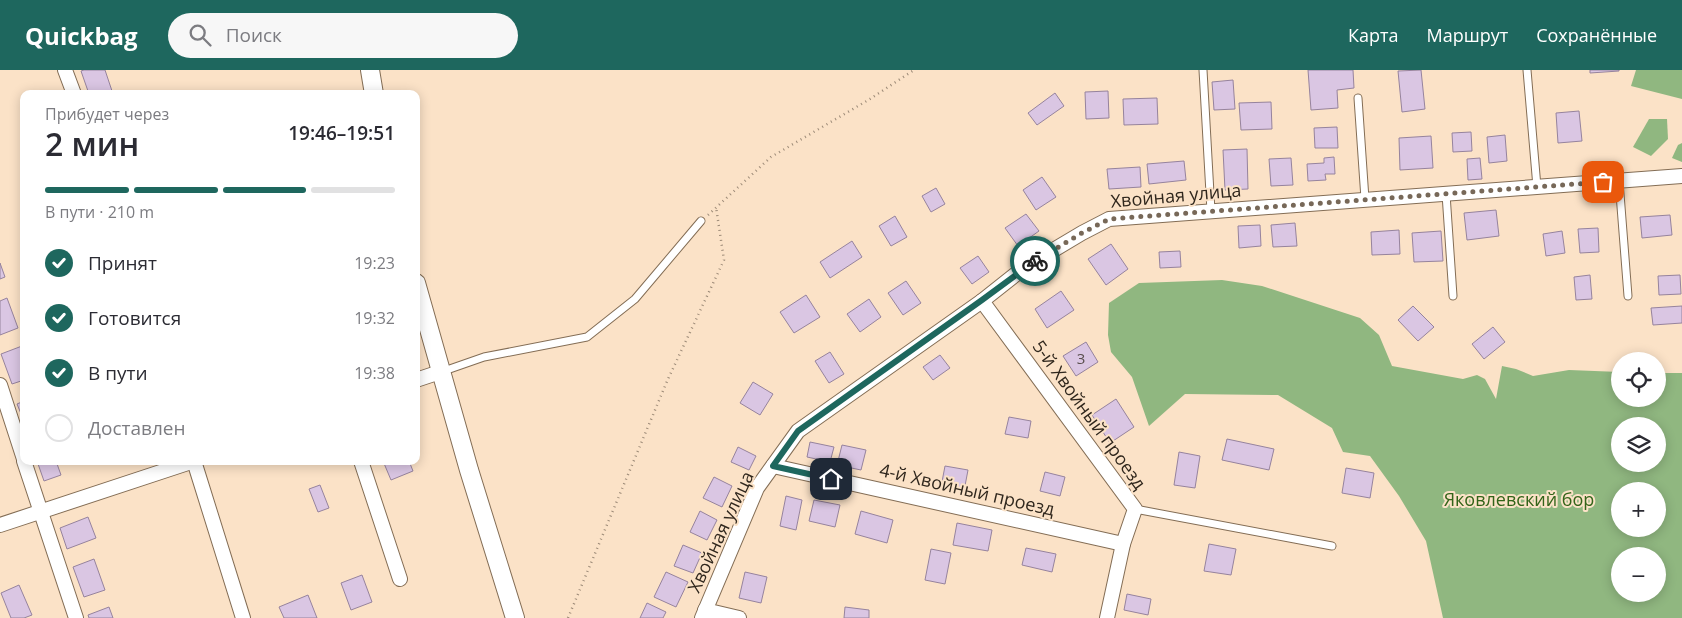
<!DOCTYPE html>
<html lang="ru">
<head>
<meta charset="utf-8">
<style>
	:root { --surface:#fff; --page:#f7f7f7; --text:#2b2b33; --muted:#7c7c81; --line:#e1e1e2; --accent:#1e675e }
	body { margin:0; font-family:"Open Sans",sans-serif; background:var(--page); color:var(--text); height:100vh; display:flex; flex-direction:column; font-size:19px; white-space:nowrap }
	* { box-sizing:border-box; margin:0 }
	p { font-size:16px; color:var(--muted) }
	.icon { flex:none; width:28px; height:28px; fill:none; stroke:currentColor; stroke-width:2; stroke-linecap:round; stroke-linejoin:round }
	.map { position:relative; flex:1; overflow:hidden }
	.panel { position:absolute; left:20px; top:20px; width:400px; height:375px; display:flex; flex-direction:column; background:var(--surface); border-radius:10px; box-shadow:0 2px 12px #0003 }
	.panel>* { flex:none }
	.buttons { position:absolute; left:1611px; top:282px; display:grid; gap:10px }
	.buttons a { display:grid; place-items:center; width:55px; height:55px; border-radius:50%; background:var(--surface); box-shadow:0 2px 12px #0003; font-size:25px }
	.pin { position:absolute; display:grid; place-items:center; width:42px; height:42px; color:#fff; margin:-21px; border-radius:10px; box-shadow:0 2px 8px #0006 }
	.courier { position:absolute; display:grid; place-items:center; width:50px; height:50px; margin:-25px; border:4px solid #1e675e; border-radius:50%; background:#fff; color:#222; box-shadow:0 1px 6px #0007 }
	.headline em { font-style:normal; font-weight:600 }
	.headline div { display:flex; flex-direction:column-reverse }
	.headline { display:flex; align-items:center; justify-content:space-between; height:85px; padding:0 25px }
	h1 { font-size:32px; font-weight:600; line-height:38px }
	.bar { display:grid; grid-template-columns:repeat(4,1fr); gap:8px 5px; align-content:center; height:60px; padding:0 25px }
	.bar i { height:6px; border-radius:4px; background:var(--line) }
	.bar .active { background:var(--accent) }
	.bar p { grid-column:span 4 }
	ol { padding:0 25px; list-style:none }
	li { display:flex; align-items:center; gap:15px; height:55px }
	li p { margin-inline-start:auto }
	li .icon { padding:5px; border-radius:50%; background:var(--accent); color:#fff; stroke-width:4 }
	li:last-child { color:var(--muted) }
	li i { width:28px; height:28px; border:2px solid var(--line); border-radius:50% }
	header { display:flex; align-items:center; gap:30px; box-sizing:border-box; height:70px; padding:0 25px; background:var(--accent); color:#fff }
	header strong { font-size:24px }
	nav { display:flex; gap:28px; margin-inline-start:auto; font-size:18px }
	.search { width:350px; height:45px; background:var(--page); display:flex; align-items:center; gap:12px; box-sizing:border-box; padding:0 18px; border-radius:28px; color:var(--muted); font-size:19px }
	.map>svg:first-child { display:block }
	.forest { fill:#90b780; fill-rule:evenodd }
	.building { fill:#dac6e3; stroke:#96839d }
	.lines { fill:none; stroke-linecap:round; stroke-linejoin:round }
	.service-casing { stroke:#836d55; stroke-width:9 }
	.minor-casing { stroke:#836d55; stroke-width:16 }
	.tertiary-casing { stroke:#836d55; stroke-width:20 }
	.path { stroke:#9d8b78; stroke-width:2.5; stroke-dasharray:1 4; stroke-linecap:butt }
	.service { stroke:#fff; stroke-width:7 }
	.minor { stroke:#fff; stroke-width:14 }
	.tertiary { stroke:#fff; stroke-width:18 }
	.done { stroke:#776858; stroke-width:5; stroke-dasharray:0 9 }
	.route { stroke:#1e675e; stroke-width:6 }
	.labels { text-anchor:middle; stroke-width:4; stroke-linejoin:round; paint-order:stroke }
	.number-label { font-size:15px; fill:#5a4f4e }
	.street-label { font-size:18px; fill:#30271d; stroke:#fbe2c7 }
	.park-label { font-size:18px; fill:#336419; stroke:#fbe2c7 }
</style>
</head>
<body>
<header>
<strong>Quickbag</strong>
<div class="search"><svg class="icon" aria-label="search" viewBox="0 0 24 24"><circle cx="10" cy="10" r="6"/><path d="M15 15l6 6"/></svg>Поиск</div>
<nav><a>Карта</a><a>Маршрут</a><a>Сохранённые</a></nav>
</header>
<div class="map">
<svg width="1682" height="548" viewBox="0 0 1682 548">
	<rect width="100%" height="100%" fill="#fbe2c7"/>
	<!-- forest -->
	<g class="forest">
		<path d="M1636,0H1682V29L1631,16Z"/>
		<path d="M1649,49H1667L1668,69L1651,86L1633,77Z"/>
		<path d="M1682,73V92L1672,88L1678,75Z"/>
		<path d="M1222,210L1262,216L1360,248L1379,265L1392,296L1463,309L1477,305L1485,309L1496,329L1502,296L1516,299L1533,306L1569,300L1620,302V329H1658V303H1682V548H1443L1426,471L1399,426L1370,386L1343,382L1332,358L1278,325L1185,324L1149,356L1132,307L1111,282L1108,265L1109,233L1139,213ZM1620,356H1658V394H1620ZM1658,421V459H1620V421ZM1658,486V524H1620V486Z"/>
	</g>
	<!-- building -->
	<g class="building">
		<path d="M84,0H105L112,21L105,24H89L81,1Z"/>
		<path d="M1308,0H1353L1354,18L1337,20L1338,38L1311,40Z"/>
		<path d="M1421,0L1425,39L1402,42L1398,1Z"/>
		<path d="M1590,0H1619V1L1590,3Z"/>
		<path d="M1233,10L1235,39L1214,40L1212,12Z"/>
		<path d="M1108,21L1109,48L1086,49L1085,22Z"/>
		<path d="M1055,23L1064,36L1037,55L1028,43Z"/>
		<path d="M1157,28L1158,54L1124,55L1123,29Z"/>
		<path d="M1271,32L1272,59L1241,60L1239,33Z"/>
		<path d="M1579,41L1582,71L1558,73L1556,43Z"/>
		<path d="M1337,57L1338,78H1315L1314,58Z"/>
		<path d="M1471,62L1472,81L1453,82L1452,63Z"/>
		<path d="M1505,65L1507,91L1489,93L1487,67Z"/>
		<path d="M1431,66L1433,98L1400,100L1399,68Z"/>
		<path d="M1247,79L1248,119L1225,120L1223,80Z"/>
		<path d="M1334,87L1335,104H1325L1326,110L1308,111L1307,94L1324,93V88Z"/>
		<path d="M1291,88L1293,115L1271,116L1269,89Z"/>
		<path d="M1480,88L1482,109L1468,110L1467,89Z"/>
		<path d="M1184,91L1186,110L1149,114L1147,94Z"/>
		<path d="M1140,97L1141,117L1109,119L1107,99Z"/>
		<path d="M1042,107L1056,127L1036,140L1023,120Z"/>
		<path d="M936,118L945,134L931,142L922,126Z"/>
		<path d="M1496,140L1499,166L1467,170L1464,143Z"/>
		<path d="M1026,144L1039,161L1018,176L1005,158Z"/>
		<path d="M1670,145L1672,165L1642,168L1640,147Z"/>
		<path d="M895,146L907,167L891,176L879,156Z"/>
		<path d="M1295,153L1297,176L1273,177L1271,155Z"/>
		<path d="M1260,155L1261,176L1239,178L1238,156Z"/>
		<path d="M1598,158L1599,182L1580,183L1578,159Z"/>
		<path d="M1399,160L1400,184L1372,185L1371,162Z"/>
		<path d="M1441,161L1443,191L1414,192L1412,163Z"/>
		<path d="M1562,161L1565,183L1546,186L1543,164Z"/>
		<path d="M852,171L862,187L830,208L820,192Z"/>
		<path d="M1111,174L1128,199L1106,215L1088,189Z"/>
		<path d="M1180,181L1181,197L1160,198L1159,182Z"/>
		<path d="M978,186L989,202L972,214L960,198Z"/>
		<path d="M0,193L5,207L0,209Z"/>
		<path d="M1590,205L1592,229L1576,230L1574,207Z"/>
		<path d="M1680,205L1681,224L1659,225L1658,206Z"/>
		<path d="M906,211L921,233L903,245L888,223Z"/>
		<path d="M1061,221L1074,240L1047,258L1035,239Z"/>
		<path d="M806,225L820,247L794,263L780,242Z"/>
		<path d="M7,228L18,258L0,265V231Z"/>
		<path d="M869,229L881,247L860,262L847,244Z"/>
		<path d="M1413,236L1434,257L1418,271L1398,250Z"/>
		<path d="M1682,236V253L1653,255L1651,238Z"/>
		<path d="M1493,257L1505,272L1484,289L1472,274Z"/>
		<path d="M1086,272L1098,292L1076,306L1063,286Z"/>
		<path d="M22,276L24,281V310L12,314L1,284Z"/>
		<path d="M830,282L844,304L829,313L815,291Z"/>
		<path d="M940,285L950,298L933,310L923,297Z"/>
		<path d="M753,312L773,324L760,345L740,333Z"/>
		<path d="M1116,329L1134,357L1110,373L1092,345Z"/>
		<path d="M24,331V351L17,334Z"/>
		<path d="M1009,347L1031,351L1028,368L1005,364Z"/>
		<path d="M1227,369L1274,379L1269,400L1222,390Z"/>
		<path d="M810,372L834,377L830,392L807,387Z"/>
		<path d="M842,375L866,380L861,400L837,395Z"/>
		<path d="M738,377L756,386L749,400L731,392Z"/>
		<path d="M1179,382L1200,386L1195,418L1174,415Z"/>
		<path d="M37,391H56L61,405L44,411Z"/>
		<path d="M383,391H409L413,401L391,410Z"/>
		<path d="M945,396L968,400L964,421L941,417Z"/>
		<path d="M1346,398L1374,403L1370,428L1342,423Z"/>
		<path d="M1045,402L1065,407L1060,426L1040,421Z"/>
		<path d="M714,407L732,416L722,437L703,428Z"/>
		<path d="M320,415L329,438L318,442L309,419Z"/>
		<path d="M786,426L802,430L796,460L780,456Z"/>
		<path d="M814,430L840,435L835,457L809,451Z"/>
		<path d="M700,441L717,450L707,470L690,462Z"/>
		<path d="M861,441L893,450L887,473L855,464Z"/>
		<path d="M88,447L96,468L67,479L60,458Z"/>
		<path d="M957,453L992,460L988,481L953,475Z"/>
		<path d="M1209,474L1236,479L1231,505L1204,501Z"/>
		<path d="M683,475L702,483L693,503L674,496Z"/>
		<path d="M1026,478L1056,484L1052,502L1022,495Z"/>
		<path d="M931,479L951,483L945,514L925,510Z"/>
		<path d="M94,489L105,520L84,527L73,497Z"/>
		<path d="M666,502L688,512L676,537L654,527Z"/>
		<path d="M745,502L767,507L761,533L739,528Z"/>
		<path d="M362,505L372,532L351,540L341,513Z"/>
		<path d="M19,515L32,545L24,548H11L1,523Z"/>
		<path d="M1127,524L1151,529L1148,545L1124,540Z"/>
		<path d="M308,525L317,548H284L279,537Z"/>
		<path d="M647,533L666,542L663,548H640Z"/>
		<path d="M109,537L113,548H89L88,545Z"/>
		<path d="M845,537L869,540V548H844Z"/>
	</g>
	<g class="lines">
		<!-- service casing -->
		<g class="service-casing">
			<g id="service">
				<path d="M1203,0L1211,141"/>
				<path d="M1527,0L1537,117"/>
				<path d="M1358,28L1365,129"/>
				<path d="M1619,111L1628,226"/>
				<path d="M1446,124L1453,226"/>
				<path d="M441,302L484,287L587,267L635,229L701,151"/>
				<path d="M1135,439L1332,476"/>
			</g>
		</g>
		<!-- minor casing -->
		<g class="minor-casing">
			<g id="minor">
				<path d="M65,0L74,24"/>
				<path d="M982,231L1135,439L1123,474L1107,548"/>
				<path d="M416,310L440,302"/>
				<path d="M0,315L24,389"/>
				<path d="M24,391L76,548"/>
				<path d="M194,391L243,548"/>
				<path d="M361,391L400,509"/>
				<path d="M773,396L1123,474"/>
				<path d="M0,455L194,391"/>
				<path d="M705,540L739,548"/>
				<path d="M702,548L757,418L798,361L982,231L1025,197L1082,163L1109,149L1682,106"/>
			</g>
		</g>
		<!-- tertiary casing -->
		<g class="tertiary-casing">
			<g id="tertiary">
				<path d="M370,0L374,24"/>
				<path d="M416,213L469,400L515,548"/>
			</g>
		</g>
		<!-- path -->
		<g class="path">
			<path d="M708,145L771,87L870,29L914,0"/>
			<path d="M568,548L668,309L724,190L716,137"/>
		</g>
		<!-- service -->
		<use href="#service" class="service"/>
		<!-- minor -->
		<use href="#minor" class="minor"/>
		<!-- tertiary -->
		<use href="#tertiary" class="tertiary"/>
	</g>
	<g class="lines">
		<!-- done -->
		<path class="done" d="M1035,191L1082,163L1109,149L1603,112"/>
		<!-- route -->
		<path class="route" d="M831,409L773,396L798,361L982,230L1035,191"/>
	</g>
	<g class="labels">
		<!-- number labels -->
		<g class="number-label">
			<text x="1081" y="294">3</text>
		</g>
		<!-- street labels -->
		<g class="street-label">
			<text transform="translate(1176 126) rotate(-5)" y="6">Хвойная улица</text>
			<text transform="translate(1089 345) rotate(54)" y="6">5-й Хвойный проезд</text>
			<text transform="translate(967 420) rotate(13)" y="6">4-й Хвойный проезд</text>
			<text transform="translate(721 462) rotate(-65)" y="6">Хвойная улица</text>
		</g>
		<!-- park labels -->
		<g class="park-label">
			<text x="1519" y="436">Яковлевский бор</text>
		</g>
	</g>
</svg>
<div class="buttons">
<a><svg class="icon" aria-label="locate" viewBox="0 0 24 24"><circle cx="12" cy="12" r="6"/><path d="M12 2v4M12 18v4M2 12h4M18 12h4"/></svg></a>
<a><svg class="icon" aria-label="layers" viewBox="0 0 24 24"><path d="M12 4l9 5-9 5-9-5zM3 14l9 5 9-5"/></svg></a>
<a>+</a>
<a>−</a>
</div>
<div class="pin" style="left:1603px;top:112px;background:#ea580c"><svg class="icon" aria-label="bag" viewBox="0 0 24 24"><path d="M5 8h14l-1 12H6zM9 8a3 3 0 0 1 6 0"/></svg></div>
<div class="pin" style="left:831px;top:409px;background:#1f2937"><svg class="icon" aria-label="home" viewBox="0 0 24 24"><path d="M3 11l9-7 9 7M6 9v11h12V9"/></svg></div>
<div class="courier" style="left:1035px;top:191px"><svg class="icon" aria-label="bike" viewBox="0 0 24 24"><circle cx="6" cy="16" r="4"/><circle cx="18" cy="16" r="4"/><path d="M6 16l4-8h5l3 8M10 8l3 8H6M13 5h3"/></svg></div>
<section class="panel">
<div class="headline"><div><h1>2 мин</h1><p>Прибудет через</p></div><em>19:46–19:51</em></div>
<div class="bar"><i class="active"></i><i class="active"></i><i class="active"></i><i></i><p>В пути · 210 m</p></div>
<ol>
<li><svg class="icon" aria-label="check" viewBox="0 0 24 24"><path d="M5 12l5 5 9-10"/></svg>Принят<p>19:23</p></li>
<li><svg class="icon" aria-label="check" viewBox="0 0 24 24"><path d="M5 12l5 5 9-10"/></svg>Готовится<p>19:32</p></li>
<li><svg class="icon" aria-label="check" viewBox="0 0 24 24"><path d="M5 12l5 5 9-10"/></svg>В пути<p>19:38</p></li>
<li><i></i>Доставлен</li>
</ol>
</section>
</div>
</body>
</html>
